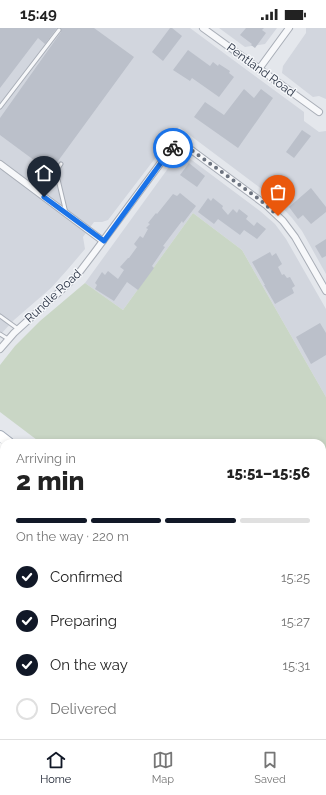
<!DOCTYPE html>
<html lang="en">
<head>
<meta charset="utf-8">
<style>
	:root { --surface:#fff; --page:#f6f6f6; --text:#222; --muted:#767676; --line:#e0e0e0; --accent:#111827 }
	body { margin:0; font-family:Raleway,sans-serif; background:var(--page); color:var(--text); height:100vh; display:flex; flex-direction:column; font-size:15px; white-space:nowrap }
	* { box-sizing:border-box; margin:0 }
	p { font-size:13px; color:var(--muted) }
	.icon { flex:none; width:22px; height:22px; fill:none; stroke:currentColor; stroke-width:2; stroke-linecap:round; stroke-linejoin:round }
	.map { position:relative; flex:1; overflow:hidden }
	.sheet { position:absolute; left:0px; top:411px; width:326px; height:300px; display:flex; flex-direction:column; background:var(--surface); border-radius:12px 12px 0 0; box-shadow:0 2px 6px #0003 }
	.sheet>* { flex:none }
	.pin { position:absolute; display:grid; place-items:center; width:34px; height:34px; color:#fff; margin:-41px -17px; border-radius:50% 50% 50% 0; rotate:-45deg; box-shadow:0 0 4px #0007 }
	.pin .icon { rotate:45deg }
	.courier { position:absolute; display:grid; place-items:center; width:40px; height:40px; margin:-20px; border:3px solid #1a73e8; border-radius:50%; background:#fff; color:#222; box-shadow:0 1px 5px #0007 }
	.head em { font-style:normal; font-weight:800 }
	.head div { display:flex; flex-direction:column-reverse }
	.head { display:flex; align-items:center; justify-content:space-between; height:68px; padding:0 16px }
	h1 { font-size:26px; font-weight:800; line-height:30px }
	.bar { display:grid; grid-template-columns:repeat(4,1fr); gap:6px 4px; align-content:center; height:48px; padding:0 16px }
	.bar i { height:5px; border-radius:3px; background:var(--line) }
	.bar .selected { background:var(--accent) }
	.bar p { grid-column:span 4 }
	ol { padding:0 16px; list-style:none }
	li { display:flex; align-items:center; gap:12px; height:44px }
	li p { margin-inline-start:auto }
	li .icon { padding:4px; border-radius:50%; background:var(--accent); color:#fff; stroke-width:4 }
	li:last-child { color:var(--muted) }
	li i { width:22px; height:22px; border:2px solid var(--line); border-radius:50% }
	.status { display:flex; justify-content:space-between; align-items:center; height:28px; padding:0 20px; background:var(--surface); direction:ltr }
	.status svg { height:11px; fill:currentColor }
	.tabs { display:flex; justify-content:space-around; align-items:center; height:56px; border-top:1px solid var(--line); background:var(--surface); font-size:11px; color:var(--muted) }
	.tabs a { display:grid; justify-items:center; gap:2px }
	.tabs .selected { color:var(--accent) }
	.map>svg:first-child { display:block }
	.built { fill:#d2d6de }
	.green { fill:#c9d6c5 }
	.building { fill:#bbc0ca }
	.lines { fill:none; stroke-linecap:round; stroke-linejoin:round }
	.lane-casing { stroke:#a9aeb7; stroke-width:5 }
	.street-casing { stroke:#a9aeb7; stroke-width:8 }
	.primary-casing { stroke:#a3abb8; stroke-width:12 }
	.lane { stroke:#f7f8fa; stroke-width:3 }
	.street { stroke:#f7f8fa; stroke-width:6 }
	.primary { stroke:#fff; stroke-width:10 }
	.done { stroke:#6c737f; stroke-width:4; stroke-dasharray:0 7.2 }
	.route { stroke:#1a73e8; stroke-width:5 }
	.labels { text-anchor:middle; stroke-width:3; stroke-linejoin:round; paint-order:stroke }
	.street-label { font-size:12px; fill:#2b3445; stroke:#f4f6f9 }
</style>
</head>
<body>
<div class="status"><b>15:49</b><svg viewBox="0 0 49 12"><path d="M0 12V9h3v3zM5 12V6h3v6zM10 12V3h3v9zM15 12V0h3v12zM26 1h20v11H26zM47 4h2v5h-2z"/></svg></div>
<div class="map">
<svg width="326" height="711" viewBox="0 0 326 711">
	<rect width="100%" height="100%" fill="#e4e7ec"/>
	<!-- built -->
	<g class="built">
		<path d="M0,0H190L304,84V93L319,104L326,103V246L302,203L292,190L277,174L271,168L179,99L108,192L102,194H94L83,209L85,221L68,241L51,260L14,292L0,307Z"/>
		<path d="M219,0H277L265,16L245,19Z"/>
		<path d="M306,0H326V71L319,68L313,69L282,45L283,38L306,5Z"/>
		<path d="M185,127L260,183L275,196L286,211L326,281V369L242,222L193,185L123,282L85,255L177,128Z"/>
		<path d="M0,432L4,435V707H322V686L326,689V711H0Z"/>
	</g>
	<!-- green -->
	<path class="green" d="M193,185L242,222L326,369V629L322,626V415H41L0,384V337L15,318L40,293L85,255L123,282Z"/>
	<!-- building -->
	<g class="building">
		<path d="M0,0H57L45,16L38,10L0,60Z"/>
		<path d="M61,0H94L134,29L50,144L0,107V90L61,4Z"/>
		<path d="M170,0H172L182,8L163,33L152,24Z"/>
		<path d="M246,0H264L262,2L266,5L255,20L251,17L252,16L240,7Z"/>
		<path d="M188,22L210,38L213,34L218,38L219,36L230,43L229,45L234,49L219,69L192,50L190,53L173,42Z"/>
		<path d="M244,61L254,70L261,61L273,70L238,120L194,89L205,74L224,87Z"/>
		<path d="M302,102L311,108L294,130L286,124Z"/>
		<path d="M189,135L205,148L197,159L180,147Z"/>
		<path d="M311,160L326,179V184L311,196L303,187L298,191L289,179Z"/>
		<path d="M180,165L196,178L183,195L182,193L163,218L165,219L152,238L154,240L138,262L127,254L114,273L95,261L97,257L95,255L102,244L105,247L108,243L118,251L124,242L120,239L128,230H129L137,219L134,216L140,208L143,210L148,201L146,200L150,196L148,195L156,185L157,186L173,166L177,168Z"/>
		<path d="M208,170L211,173L213,170L223,178L222,180L228,187L233,181L237,185L239,181L248,188L246,191L254,198L257,194L266,201L257,211L244,202L240,207L218,191L214,196L198,184Z"/>
		<path d="M326,211V228L322,230L315,218Z"/>
		<path d="M270,224L272,228L276,225L282,236L278,239L282,247L284,246L287,250L290,249L295,258L292,260L294,265L275,276L264,257H265L252,234Z"/>
		<path d="M320,295L326,305V327L311,336L296,309Z"/>
	</g>
	<g class="lines">
		<!-- lane casing -->
		<g class="lane-casing">
			<g id="lane">
				<path d="M0,79L59,2"/>
				<path d="M61,136L56,143L66,185"/>
				<path d="M0,288L18,301"/>
				<path d="M0,306L8,311"/>
				<path d="M322,685L326,688"/>
				<path d="M265,711L268,707"/>
			</g>
		</g>
		<!-- street casing -->
		<g class="street-casing">
			<g id="street">
				<path d="M203,0L319,84"/>
				<path d="M259,41L289,0"/>
				<path d="M0,136L103,213"/>
				<path d="M0,321L14,305L68,256L78,246L94,225L171,121C177,116 183,117 190,121L266,177L283,193L295,209L326,263"/>
				<path d="M207,711L210,707"/>
			</g>
		</g>
		<!-- primary casing -->
		<g class="primary-casing">
			<g id="primary">
				<path d="M0,408L9,415"/>
				<path d="M0,420L4,423"/>
				<path d="M322,646L326,649"/>
				<path d="M322,658L326,661"/>
			</g>
		</g>
		<!-- lane -->
		<use href="#lane" class="lane"/>
		<!-- street -->
		<use href="#street" class="street"/>
		<!-- primary -->
		<use href="#primary" class="primary"/>
	</g>
	<g class="lines">
		<!-- done -->
		<path class="done" d="M173,120C179,116 184,117 190,121L259,171L266,177L278,188"/>
		<!-- route -->
		<path class="route" d="M44,169L104,213L171,121L173,120"/>
	</g>
	<g class="labels">
		<!-- street labels -->
		<g class="street-label">
			<text transform="translate(261 42) rotate(36)" y="4">Pentland Road</text>
			<text transform="translate(53 268) rotate(-43)" y="4">Rundle Road</text>
		</g>
	</g>
</svg>
<div class="pin" style="left:278px;top:188px;background:#ea580c"><svg class="icon" aria-label="bag" viewBox="0 0 24 24"><path d="M5 8h14l-1 12H6zM9 8a3 3 0 0 1 6 0"/></svg></div>
<div class="pin" style="left:44px;top:169px;background:#1f2937"><svg class="icon" aria-label="home" viewBox="0 0 24 24"><path d="M3 11l9-7 9 7M6 9v11h12V9"/></svg></div>
<div class="courier" style="left:173px;top:120px"><svg class="icon" aria-label="bike" viewBox="0 0 24 24"><circle cx="6" cy="16" r="4"/><circle cx="18" cy="16" r="4"/><path d="M6 16l4-8h5l3 8M10 8l3 8H6M13 5h3"/></svg></div>
<section class="sheet">
<div class="head"><div><h1>2 min</h1><p>Arriving in</p></div><em>15:51–15:56</em></div>
<div class="bar"><i class="selected"></i><i class="selected"></i><i class="selected"></i><i></i><p>On the way · 220 m</p></div>
<ol>
<li><svg class="icon" aria-label="check" viewBox="0 0 24 24"><path d="M5 12l5 5 9-10"/></svg>Confirmed<p>15:25</p></li>
<li><svg class="icon" aria-label="check" viewBox="0 0 24 24"><path d="M5 12l5 5 9-10"/></svg>Preparing<p>15:27</p></li>
<li><svg class="icon" aria-label="check" viewBox="0 0 24 24"><path d="M5 12l5 5 9-10"/></svg>On the way<p>15:31</p></li>
<li><i></i>Delivered</li>
</ol>
</section>
</div>
<nav class="tabs">
<a class="selected"><svg class="icon" aria-label="home" viewBox="0 0 24 24"><path d="M3 11l9-7 9 7M6 9v11h12V9"/></svg>Home</a>
<a><svg class="icon" aria-label="map" viewBox="0 0 24 24"><path d="M3 6l6-2 6 2 6-2v14l-6 2-6-2-6 2zM9 4v14M15 6v14"/></svg>Map</a>
<a><svg class="icon" aria-label="saved" viewBox="0 0 24 24"><path d="M7 4h10v16l-5-4-5 4z"/></svg>Saved</a>
</nav>
</body>
</html>
